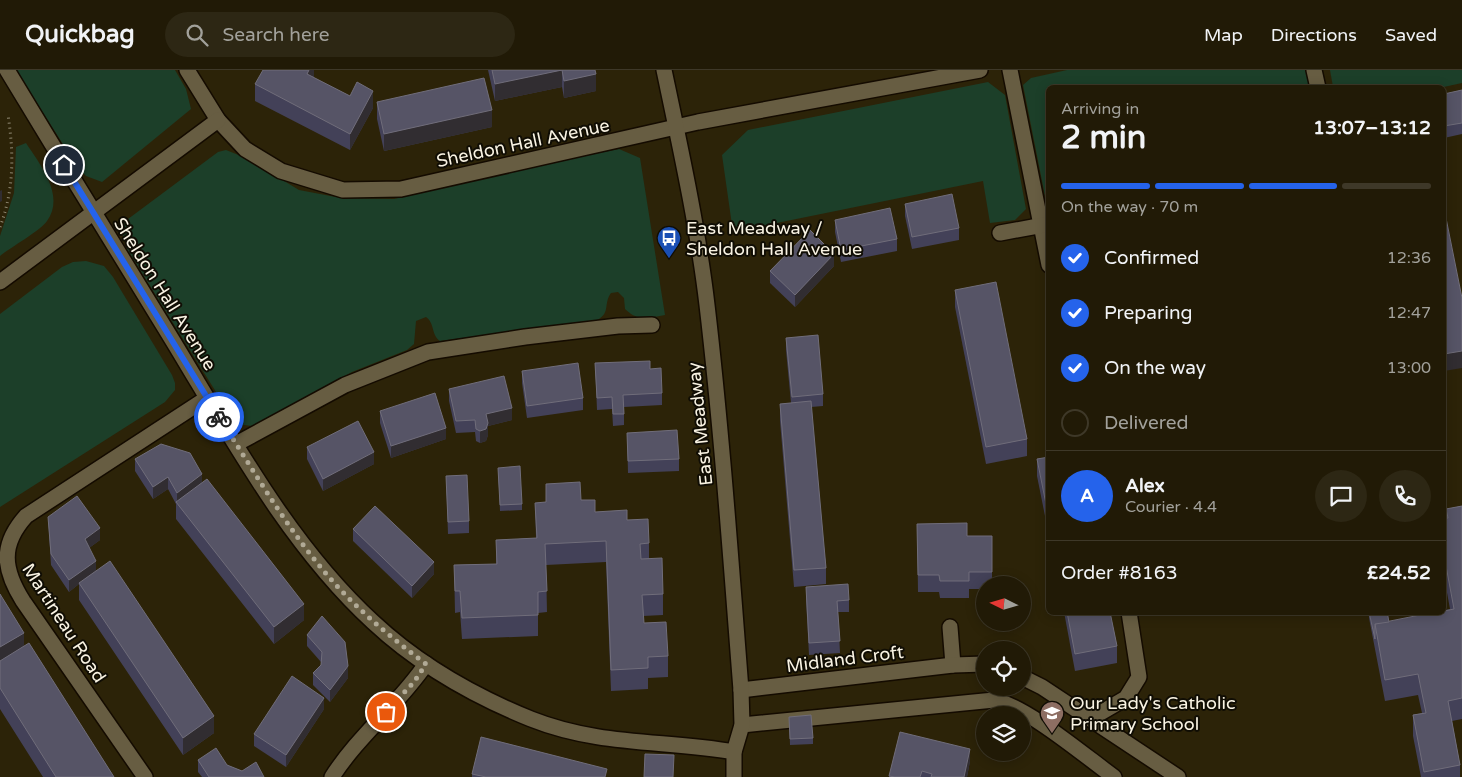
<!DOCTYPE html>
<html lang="en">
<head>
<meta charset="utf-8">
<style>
	:root { --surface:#211a06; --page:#2d2714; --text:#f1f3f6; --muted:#a2a19b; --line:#3e3828; --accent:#2563eb }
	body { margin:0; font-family:"Varela Round",sans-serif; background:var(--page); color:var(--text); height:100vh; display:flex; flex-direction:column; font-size:19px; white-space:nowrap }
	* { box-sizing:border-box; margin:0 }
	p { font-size:16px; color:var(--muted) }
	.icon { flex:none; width:28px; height:28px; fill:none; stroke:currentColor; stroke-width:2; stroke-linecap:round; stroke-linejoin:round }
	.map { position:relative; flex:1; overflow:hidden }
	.side { position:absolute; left:1046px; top:15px; width:400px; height:530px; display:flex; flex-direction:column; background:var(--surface); border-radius:8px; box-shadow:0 2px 12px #0003,0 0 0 1px var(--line) }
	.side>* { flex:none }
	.needle { width:32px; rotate:275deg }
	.tools { position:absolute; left:976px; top:506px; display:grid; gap:10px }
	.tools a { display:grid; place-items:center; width:55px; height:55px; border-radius:50%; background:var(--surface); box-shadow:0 2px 12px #0003,0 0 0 1px var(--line); font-size:25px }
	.pin { position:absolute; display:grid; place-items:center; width:42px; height:42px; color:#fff; margin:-21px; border:2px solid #fff; border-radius:50%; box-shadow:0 1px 5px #0007 }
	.courier { position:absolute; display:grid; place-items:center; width:50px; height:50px; margin:-25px; border:4px solid #2563eb; border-radius:50%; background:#fff; color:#222; box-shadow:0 1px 6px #0007 }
	.headline em { font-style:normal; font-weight:700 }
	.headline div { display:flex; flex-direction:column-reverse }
	.headline { display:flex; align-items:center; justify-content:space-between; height:85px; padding:0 15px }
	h1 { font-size:32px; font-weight:700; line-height:38px }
	.bar { display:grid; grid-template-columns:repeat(4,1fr); gap:8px 5px; align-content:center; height:60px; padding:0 15px }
	.bar i { height:6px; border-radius:4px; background:var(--line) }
	.bar .active { background:var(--accent) }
	.bar p { grid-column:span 4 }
	.line { display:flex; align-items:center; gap:12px; padding:0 15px; border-top:1px solid var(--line) }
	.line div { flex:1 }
	.round { display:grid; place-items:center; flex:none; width:52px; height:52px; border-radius:26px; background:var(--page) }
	ol { padding:0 15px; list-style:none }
	li { display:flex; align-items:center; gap:15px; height:55px }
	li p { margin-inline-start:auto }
	li .icon { padding:5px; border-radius:50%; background:var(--accent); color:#fff; stroke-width:4 }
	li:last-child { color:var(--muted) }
	li i { width:28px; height:28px; border:2px solid var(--line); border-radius:50% }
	header { display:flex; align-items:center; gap:30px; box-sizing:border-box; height:70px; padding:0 25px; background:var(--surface); border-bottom:1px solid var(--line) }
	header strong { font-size:24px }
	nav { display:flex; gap:28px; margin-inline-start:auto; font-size:18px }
	.search { width:350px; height:45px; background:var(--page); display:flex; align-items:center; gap:12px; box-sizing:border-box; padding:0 18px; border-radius:28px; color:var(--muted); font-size:19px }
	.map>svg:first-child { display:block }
	.green { fill:#1c3f29 }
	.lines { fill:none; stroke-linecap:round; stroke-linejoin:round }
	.lane-casing { stroke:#140b00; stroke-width:18 }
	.street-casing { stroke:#140b00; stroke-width:18 }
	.secondary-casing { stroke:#140b00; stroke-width:18 }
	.path { stroke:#908973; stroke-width:3; stroke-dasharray:1 4; stroke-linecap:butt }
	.lane { stroke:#675d42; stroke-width:15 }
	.street { stroke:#675d42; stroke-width:15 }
	.secondary { stroke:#675d42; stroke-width:15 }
	.wall { fill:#434158 }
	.shaded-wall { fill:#312d31 }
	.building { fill:#565466; stroke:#706d7a }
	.done { stroke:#b1aa96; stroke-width:5; stroke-dasharray:0 9 }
	.route { stroke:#2563eb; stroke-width:6 }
	.labels { text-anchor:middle; stroke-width:4; stroke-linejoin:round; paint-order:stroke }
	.street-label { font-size:18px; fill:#f9f3e3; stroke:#100d04 }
	.poi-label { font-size:18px; fill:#f9f3e3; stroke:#100d04; text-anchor:start }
</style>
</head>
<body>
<header>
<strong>Quickbag</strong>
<div class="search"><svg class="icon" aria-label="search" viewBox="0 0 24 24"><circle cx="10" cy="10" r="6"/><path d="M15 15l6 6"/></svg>Search here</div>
<nav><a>Map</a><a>Directions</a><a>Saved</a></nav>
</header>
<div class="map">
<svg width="1462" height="707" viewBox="0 0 1462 707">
	<rect width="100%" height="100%" fill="#2c2308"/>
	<!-- green -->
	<g class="green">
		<path d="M16,0H175L186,19L191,39L102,112L86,106L78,98Z"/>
		<path d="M1067,0H1307L1310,17L1049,18V133L1046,131L1023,15L1031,8Z"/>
		<path d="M1330,0H1462V13L1439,18L1333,17Z"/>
		<path d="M988,12L1005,25L1026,139L1015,150L990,153L983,111L733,162L722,85L748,60Z"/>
		<path d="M26,73C39,93 66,126 47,151C40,161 11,177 0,186V166L14,123L16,77Z"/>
		<path d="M619,79L640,88L665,245C649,248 638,252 625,239L624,228L618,222L611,223C603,234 611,243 597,250L440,271C431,265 435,253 426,247L416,251L414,274L407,280L352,302L252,356L236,354L127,179L123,166L124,152L218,82L226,80L246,88L299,120L341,128L394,129L558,91Z"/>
		<path d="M86,191L104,196L113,207L172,305L175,313V320L165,332L0,437V244L62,197L73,192Z"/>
	</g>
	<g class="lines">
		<!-- lane casing -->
		<g class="lane-casing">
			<g id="lane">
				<path d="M1022,607L1042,617L1178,707"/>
				<path d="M1090,649L1126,628L1139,607L1129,542"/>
				<path d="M742,655L994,630C1026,636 1085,686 1114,707"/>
			</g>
		</g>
		<!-- street casing -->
		<g class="street-casing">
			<g id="street">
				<path d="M7,0C60,88 114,175 168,263C228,361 287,473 373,552C418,594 474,626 531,649C599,676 664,670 734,682"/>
				<path d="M187,0L218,50L245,79L281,101L343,120L401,119L698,52L980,0"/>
				<path d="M1010,0L1049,195"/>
				<path d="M1314,0L1318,18"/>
				<path d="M1000,163L1049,154"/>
				<path d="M0,212L218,50"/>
				<path d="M236,374L345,315L428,282L525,267L618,256L652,255"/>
				<path d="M950,557L953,595"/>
				<path d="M741,620L953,595L985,594"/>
				<path d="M145,707L23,531C3,499 0,475 26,446L207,328"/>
				<path d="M332,707C359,665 398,635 426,594"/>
			</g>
		</g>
		<!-- secondary casing -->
		<g class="secondary-casing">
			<path id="secondary" d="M664,0C680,76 698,158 707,235C722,363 731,492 741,620L742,655L734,682V707"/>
		</g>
		<!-- path -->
		<path class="path" d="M0,157C14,120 14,84 8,45"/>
		<!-- lane -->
		<use href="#lane" class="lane"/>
		<!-- street -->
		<use href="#street" class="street"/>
		<!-- secondary -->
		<use href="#secondary" class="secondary"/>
	</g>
	<!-- wall -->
	<g class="wall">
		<path d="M314,0V8L373,38L350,80L255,31V14Z"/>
		<path d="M488,0H595L596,21L564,28L562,17L495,31Z"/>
		<path d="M1462,20V64L1444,68V24Z"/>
		<path d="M377,32L492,57L384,81L377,49Z"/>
		<path d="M905,134L959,158V170L912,179L905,146Z"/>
		<path d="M835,150L897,169V181L841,192L835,162Z"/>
		<path d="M834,196L795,237L770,213V201Z"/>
		<path d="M955,220L1027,369V386L986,394L955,237Z"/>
		<path d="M786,268L823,324V336L811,337L826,498V514L794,517L780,351V334L791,333L786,280Z"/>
		<path d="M595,293L650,299L662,323V335L624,337V355L613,356L612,339L597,340Z"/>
		<path d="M522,301L583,328V340L527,348L522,313Z"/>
		<path d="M449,319L512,350L488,356V365L486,371L480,373L476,371L475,362L456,363L449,331Z"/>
		<path d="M380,341L446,369L391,388L380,353Z"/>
		<path d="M627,363L679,389V401L628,403Z"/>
		<path d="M307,377L374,394L323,421L307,389Z"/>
		<path d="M1049,387V466L1037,406V389Z"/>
		<path d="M135,389L202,412L304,550L274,574L176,449V434L168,419L153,429L135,401Z"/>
		<path d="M498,398L522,434V440L500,441Z"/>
		<path d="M446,406L469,451V463L448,464Z"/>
		<path d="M546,414L581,430L595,442L627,450L649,473V489L663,524V545L643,546L644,553L668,586V607L648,608V619L611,621L606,492L546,495L547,542L538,543V566L462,569L460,542L455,543L454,495L496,494V470L536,468L535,433L546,432Z"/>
		<path d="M1462,436V649L1452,651L1460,695V707H1421L1413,666V645L1422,643L1418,625L1385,631L1369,548V542H1396L1388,544L1389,552L1450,539L1444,506V448H1446V439Z"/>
		<path d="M48,447L100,470L89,478L96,501L214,663L183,685L79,530V514L69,522L51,495Z"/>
		<path d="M917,454L967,466H992V515H985V519H969V528H940L939,522H918Z"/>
		<path d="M353,459L434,504L412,528L353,471Z"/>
		<path d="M806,517L849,530V542H838L840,583L809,585L806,529Z"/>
		<path d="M0,524L24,576L114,707H43L0,639Z"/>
		<path d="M1064,542H1110L1117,576V593L1075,601Z"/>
		<path d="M307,565L348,608L330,632L313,615V603L321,595V592L307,576Z"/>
		<path d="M324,639L286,697L254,676V664Z"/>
		<path d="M789,647L813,668V674L790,675Z"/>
		<path d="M198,690L227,695L242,701L264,707H202L198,702Z"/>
		<path d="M970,691L967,707H889V706Z"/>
		<path d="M472,704L607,707H472Z"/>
	</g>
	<!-- shaded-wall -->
	<g class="shaded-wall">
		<path d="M309,0H314V7L307,4Z"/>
		<path d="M562,0V17L495,31V14Z"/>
		<path d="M596,4V21L564,28V11Z"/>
		<path d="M373,21V38L350,80V64Z"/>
		<path d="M492,40V57L384,81V64Z"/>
		<path d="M2,120V131L0,132V121Z"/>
		<path d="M834,184V196L795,237V225Z"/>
		<path d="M1462,281V298L1444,301V284Z"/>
		<path d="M512,338V350L488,356V365L486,371L480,373V361L486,344Z"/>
		<path d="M446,358V369L391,388V376Z"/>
		<path d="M374,382V394L323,421V409Z"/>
		<path d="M202,404V416L177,433V423Z"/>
		<path d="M168,407V419L153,429V417Z"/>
		<path d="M100,458V470L85,481V469Z"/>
		<path d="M96,491V502L79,513V514L69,522V510Z"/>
		<path d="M434,492V504L412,528V516Z"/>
		<path d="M304,534V550L274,574V557Z"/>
		<path d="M24,563V580L0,594V577Z"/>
		<path d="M348,596V608L330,632V620Z"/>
		<path d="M324,628V639L286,697V685Z"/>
		<path d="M214,646V663L183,685V668Z"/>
		<path d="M970,679V691L967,707H964Z"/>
	</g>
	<!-- building -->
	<g class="building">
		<path d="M263,0H309L307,4L350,26L357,12L373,21L350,64L255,14Z"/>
		<path d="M492,0H595L596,4L564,11L562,0L495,14Z"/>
		<path d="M484,8L492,40L384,64L377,32Z"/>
		<path d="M1462,20V53L1444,56V24Z"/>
		<path d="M952,124L959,158L912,167L905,134Z"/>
		<path d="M890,138L897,169L841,180L835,150Z"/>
		<path d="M1444,138L1462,228V281L1444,284Z"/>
		<path d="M810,160L834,184L795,225L770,201Z"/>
		<path d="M996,212L1027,369L986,377L955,220Z"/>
		<path d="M818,265L823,324L792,327L786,268Z"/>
		<path d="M650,291V299L661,298L662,323L623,325L624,344H613L612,327L597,328L595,293Z"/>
		<path d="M578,293L583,328L527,336L522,301Z"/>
		<path d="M504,306L512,338L486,344L488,353L486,359L480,361L476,359L475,350L456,351L449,319Z"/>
		<path d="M435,323L446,358L391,376L380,341Z"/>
		<path d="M811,331L826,498L794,500L780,334Z"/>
		<path d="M358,351L374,382L323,409L307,377Z"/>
		<path d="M677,360L679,389L628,391L627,363Z"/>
		<path d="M161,374L190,383L202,404L177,423L168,407L153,417L135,389Z"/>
		<path d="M1049,387V449L1037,389Z"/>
		<path d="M520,396L522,434L500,435L498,398Z"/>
		<path d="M467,405L469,451L448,452L446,406Z"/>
		<path d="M207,409L304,534L274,557L176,432Z"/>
		<path d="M580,412L581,430H595V442L627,440V450L648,449L649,473L640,474L641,489L662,488L663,524L642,525L644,553L666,552L668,586L648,587V598L611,600L606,471L545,474L547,521L538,522V545L462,548L460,521H455L454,495L497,494L496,470L537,468L535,433L546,432V414Z"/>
		<path d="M77,426L100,458L85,469L96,491L69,510L51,484L48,447Z"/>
		<path d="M375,436L434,492L412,516L353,459Z"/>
		<path d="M1462,436V628L1448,631L1460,695L1424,702L1413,645L1426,643L1418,604L1385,610L1375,554L1435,542H1444V541L1454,539L1444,485V448H1448L1446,439Z"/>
		<path d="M967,453V466H992V502H969V511H940L939,505H918L917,454Z"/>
		<path d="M110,491L214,646L183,668L79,513Z"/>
		<path d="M848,514L849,530L837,531L840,571L809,573L806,517Z"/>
		<path d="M0,524L24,563L0,577Z"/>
		<path d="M1067,542H1110L1117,576L1075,584Z"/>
		<path d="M1369,542H1387L1389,552L1375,554V569Z"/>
		<path d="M322,546L345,572L348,596L330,620L313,603L321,595L322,582L307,565Z"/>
		<path d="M29,573L114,707H56L0,618V591Z"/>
		<path d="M292,606L324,628L286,685L254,664Z"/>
		<path d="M811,645L813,668L790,669L789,647Z"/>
		<path d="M900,662L970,679L964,707H931L932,704L922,701L920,707H895L889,706Z"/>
		<path d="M481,667L607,699L605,707H486L472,704Z"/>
		<path d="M216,678L227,695L242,701L256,692L264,707H209L198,690Z"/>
		<path d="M645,684L674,685L673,707H644Z"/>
	</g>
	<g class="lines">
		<!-- done -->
		<path class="done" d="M219,347C256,404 291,466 337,516C364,545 394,570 426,594L414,612L386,642"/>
		<!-- route -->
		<path class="route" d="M64,95L219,347"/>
	</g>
	<!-- icons -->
	<defs>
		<g id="bus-pin" transform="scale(1.25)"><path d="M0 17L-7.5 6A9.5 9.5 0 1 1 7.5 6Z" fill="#1a4fb4" stroke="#100d04"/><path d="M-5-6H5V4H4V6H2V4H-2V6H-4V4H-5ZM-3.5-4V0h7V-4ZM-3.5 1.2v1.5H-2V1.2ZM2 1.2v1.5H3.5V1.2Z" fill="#fff"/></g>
		<g id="school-pin" transform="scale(1.25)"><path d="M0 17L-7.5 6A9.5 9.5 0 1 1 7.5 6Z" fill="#8d6e63" stroke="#100d04"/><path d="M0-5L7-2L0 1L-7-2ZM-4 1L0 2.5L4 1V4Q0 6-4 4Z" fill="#fff"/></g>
	</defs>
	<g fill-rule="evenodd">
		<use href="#bus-pin" x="669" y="168"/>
		<use href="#school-pin" x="1052" y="643"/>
	</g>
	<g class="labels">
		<!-- street labels -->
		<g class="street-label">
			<text transform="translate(523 73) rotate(-12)" y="6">Sheldon Hall Avenue</text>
			<text transform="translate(165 224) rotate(58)" y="6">Sheldon Hall Avenue</text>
			<text transform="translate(700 354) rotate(-96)" y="6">East Meadway</text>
			<text transform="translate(64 553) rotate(57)" y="6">Martineau Road</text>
			<text transform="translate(845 589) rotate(-7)" y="6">Midland Croft</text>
		</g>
		<!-- poi labels -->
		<g class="poi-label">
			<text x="686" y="164">East Meadway /<tspan x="686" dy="21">Sheldon Hall Avenue</tspan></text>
			<text x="1070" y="639">Our Lady's Catholic<tspan x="1070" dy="21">Primary School</tspan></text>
		</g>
	</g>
</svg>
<div class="tools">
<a><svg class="needle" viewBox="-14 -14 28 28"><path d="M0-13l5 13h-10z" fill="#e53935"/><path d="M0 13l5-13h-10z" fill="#a2a19b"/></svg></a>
<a><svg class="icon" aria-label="locate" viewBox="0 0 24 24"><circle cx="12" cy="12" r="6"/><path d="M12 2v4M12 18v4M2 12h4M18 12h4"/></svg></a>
<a><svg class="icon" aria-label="layers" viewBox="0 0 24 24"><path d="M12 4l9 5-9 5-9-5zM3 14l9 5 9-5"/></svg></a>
</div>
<div class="pin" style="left:386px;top:642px;background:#ea580c"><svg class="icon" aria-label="bag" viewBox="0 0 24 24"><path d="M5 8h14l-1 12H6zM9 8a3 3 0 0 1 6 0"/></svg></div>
<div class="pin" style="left:64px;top:95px;background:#1f2937"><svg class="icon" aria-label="home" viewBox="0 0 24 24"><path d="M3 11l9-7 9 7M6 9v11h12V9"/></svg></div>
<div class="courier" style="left:219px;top:347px"><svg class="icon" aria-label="bike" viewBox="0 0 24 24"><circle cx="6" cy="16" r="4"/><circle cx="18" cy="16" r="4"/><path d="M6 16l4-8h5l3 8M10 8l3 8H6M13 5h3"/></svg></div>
<section class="side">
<div class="headline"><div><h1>2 min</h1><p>Arriving in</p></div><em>13:07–13:12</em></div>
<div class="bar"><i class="active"></i><i class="active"></i><i class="active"></i><i></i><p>On the way · 70 m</p></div>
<ol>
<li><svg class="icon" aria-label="check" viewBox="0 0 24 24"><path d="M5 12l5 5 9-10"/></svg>Confirmed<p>12:36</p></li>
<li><svg class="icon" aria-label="check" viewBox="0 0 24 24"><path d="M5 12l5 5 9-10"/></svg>Preparing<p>12:47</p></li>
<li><svg class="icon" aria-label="check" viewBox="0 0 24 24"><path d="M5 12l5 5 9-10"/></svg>On the way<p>13:00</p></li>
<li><i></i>Delivered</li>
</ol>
<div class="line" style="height:90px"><b class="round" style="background:var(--accent);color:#fff">A</b><div><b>Alex</b><p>Courier · 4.4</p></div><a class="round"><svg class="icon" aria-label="chat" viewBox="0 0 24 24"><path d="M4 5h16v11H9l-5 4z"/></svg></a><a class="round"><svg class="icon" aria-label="phone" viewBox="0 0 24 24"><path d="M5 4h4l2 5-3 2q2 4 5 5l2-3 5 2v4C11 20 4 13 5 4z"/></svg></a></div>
<div class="line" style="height:65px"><div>Order #8163</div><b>£24.52</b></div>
</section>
</div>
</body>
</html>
